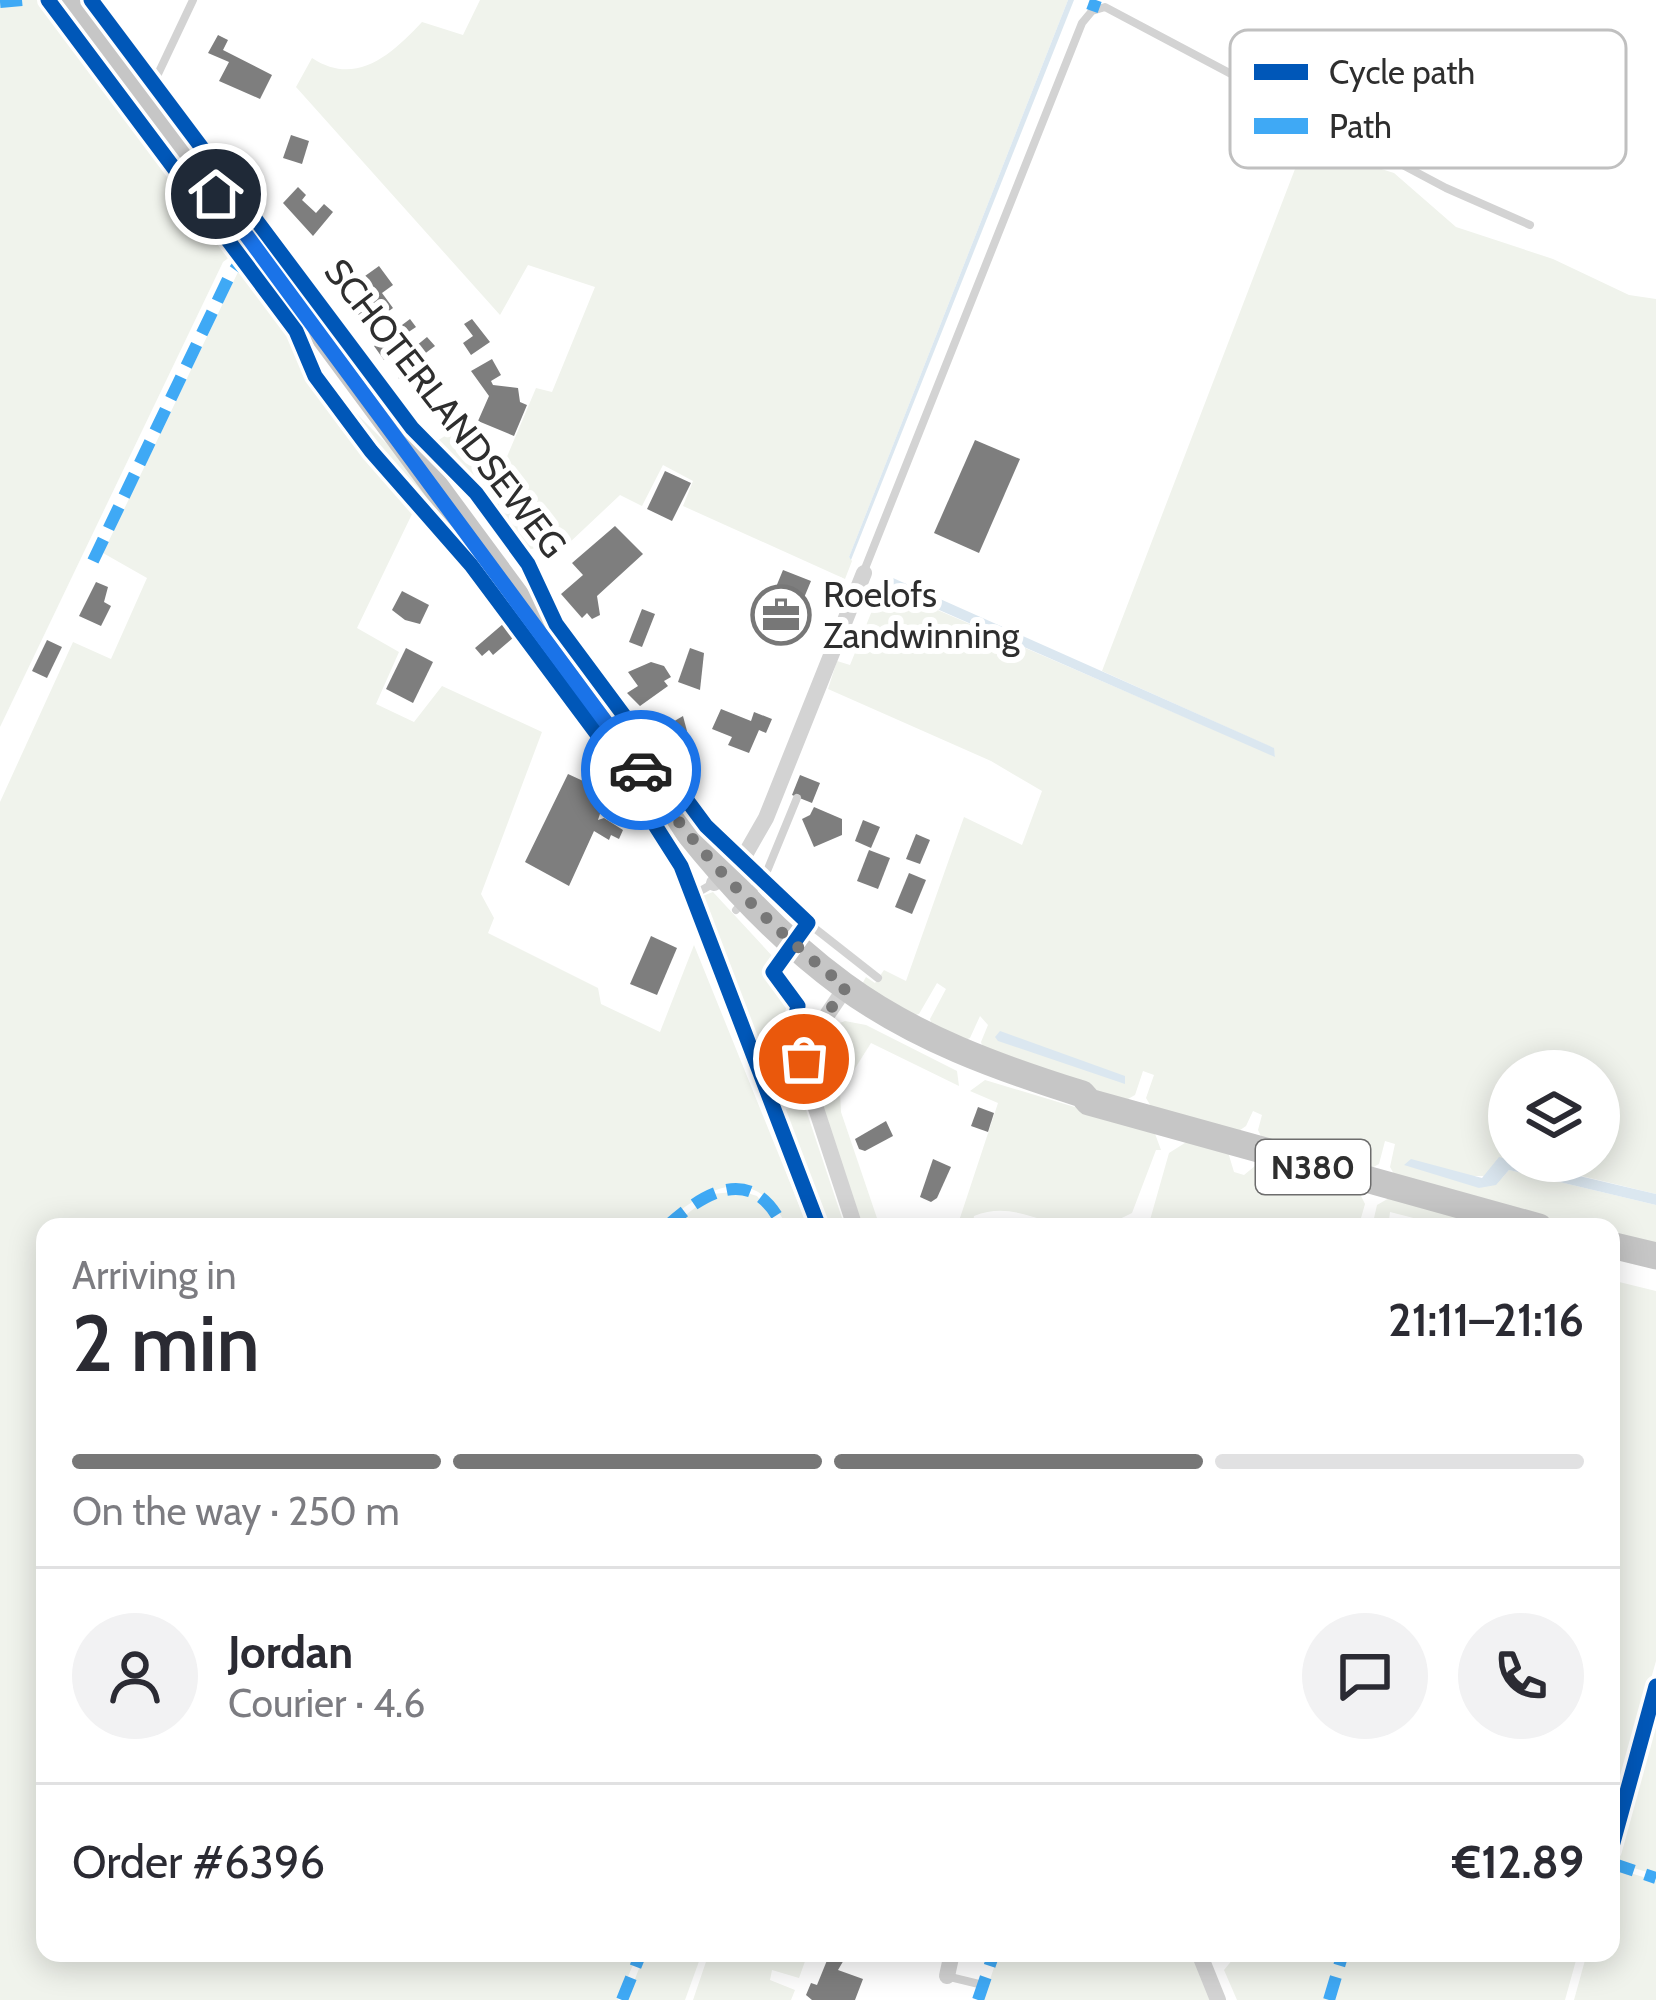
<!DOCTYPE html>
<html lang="en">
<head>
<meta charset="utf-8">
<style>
	:root { --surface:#fff; --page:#f2f2f3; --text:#2b2b33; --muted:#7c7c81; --line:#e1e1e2; --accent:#777 }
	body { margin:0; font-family:Cabin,sans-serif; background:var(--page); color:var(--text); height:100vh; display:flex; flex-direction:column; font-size:45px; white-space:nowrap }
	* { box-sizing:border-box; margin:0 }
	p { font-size:39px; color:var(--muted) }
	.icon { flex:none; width:66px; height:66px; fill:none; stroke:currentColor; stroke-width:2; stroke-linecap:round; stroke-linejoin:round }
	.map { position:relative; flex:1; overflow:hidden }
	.panel { position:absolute; left:36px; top:1218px; width:1584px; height:744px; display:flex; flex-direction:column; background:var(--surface); border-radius:24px; box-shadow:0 6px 30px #0003 }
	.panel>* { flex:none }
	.controls { position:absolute; left:1488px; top:1050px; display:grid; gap:24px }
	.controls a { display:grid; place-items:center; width:132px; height:132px; border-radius:50%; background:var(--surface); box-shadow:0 6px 30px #0003; font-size:60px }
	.pin { position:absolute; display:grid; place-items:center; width:102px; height:102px; color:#fff; margin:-51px; border:6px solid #fff; border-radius:50%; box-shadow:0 3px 12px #0007 }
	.courier { position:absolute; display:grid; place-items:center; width:120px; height:120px; margin:-60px; border:9px solid #1a73e8; border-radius:50%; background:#fff; color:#222; box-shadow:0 3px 15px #0007 }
	.head em { font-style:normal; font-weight:600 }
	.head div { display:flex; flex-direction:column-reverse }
	.head { display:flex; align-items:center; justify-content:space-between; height:204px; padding:0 36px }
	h1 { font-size:78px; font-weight:600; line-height:90px }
	.bar { display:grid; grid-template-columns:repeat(4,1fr); gap:18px 12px; align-content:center; height:144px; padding:0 36px }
	.bar i { height:15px; border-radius:9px; background:var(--line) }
	.bar .current { background:var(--accent) }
	.bar p { grid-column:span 4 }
	.line { display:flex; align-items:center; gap:30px; padding:0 36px; border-top:3px solid var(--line) }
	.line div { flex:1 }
	.round { display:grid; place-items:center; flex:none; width:126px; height:126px; border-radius:63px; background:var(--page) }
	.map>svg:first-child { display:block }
	.green { fill:#f0f3ec }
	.water { fill:#dbe7f0 }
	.building { fill:#7e7e7e }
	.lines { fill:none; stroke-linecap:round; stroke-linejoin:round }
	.lane { stroke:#d3d3d3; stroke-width:8 }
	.street { stroke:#d3d3d3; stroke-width:16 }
	.primary { stroke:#c6c6c6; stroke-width:27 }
	.quiet { stroke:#3fa9f5; stroke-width:12; stroke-dasharray:24 12; stroke-linecap:butt }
	.cycleway-casing { stroke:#fff; stroke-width:22 }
	.cycleway { stroke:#0057b8; stroke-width:15 }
	.done { stroke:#777; stroke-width:12; stroke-dasharray:0 21.6 }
	.route { stroke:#1a73e8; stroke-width:15 }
	.labels { text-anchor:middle; stroke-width:12; stroke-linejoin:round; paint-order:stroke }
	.shield { fill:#fff; stroke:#6d6d6d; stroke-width:3 }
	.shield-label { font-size:33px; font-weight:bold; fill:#2e2e2e }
	.street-label { font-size:36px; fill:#2e2e2e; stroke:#fff }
	.poi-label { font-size:36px; fill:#2e2e2e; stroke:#fff; text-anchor:start }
	.key { fill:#fff; stroke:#c0c0c0; stroke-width:3 }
	.key-label { font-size:33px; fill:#2e2e2e }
</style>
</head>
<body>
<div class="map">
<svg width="1656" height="2000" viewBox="0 0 1656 2000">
	<rect width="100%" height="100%" fill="#fff"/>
	<!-- green -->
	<g class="green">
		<path d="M0,0H45L235,253L223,262L0,727Z"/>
		<path d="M480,0H1068L849,557L852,561L845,579L683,506L693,481L663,465L642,506L620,495L568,544L523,550L437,441L451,432L485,482L495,485L536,388L552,392L595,287L528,265L500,315L296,87L312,58C356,87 391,55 422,22L463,35Z"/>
		<path d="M1312,147L1394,173L1456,227L1553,259L1629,295L1656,299V1194L1520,1161H1599V1071H1509V1158L1503,1157L1487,1176H1473L1479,1188L1502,1178L1509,1170L1656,1205V1247L1611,1236V1227H1577L1398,1181L1390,1167L1395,1144L1385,1141L1379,1164L1364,1172L1265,1144L1258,1130L1262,1115L1253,1111L1246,1126L1233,1135L1155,1113L1146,1098L1154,1075L1143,1071L1135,1095L1121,1103L986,1058L981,1042L988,1025L980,1016L970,1038L955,1044L935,1035L930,1019L946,989L937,983L919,1014L905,1018L861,986L866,977L875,983L884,970L906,981L964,817L1022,845L1042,791L991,761L828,689L837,661L850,665L882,586L1275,756L1273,748L1102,671L1295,169L1304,151Z"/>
		<path d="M257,263L303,327L328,379L347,404L396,453L484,568L480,571C446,526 404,488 370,443C326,385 294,323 251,264Z"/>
		<path d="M238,272C279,299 295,356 319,396C345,439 379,476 413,512L357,628L399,652L376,704L414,722L442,686L542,732L481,894L494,918L488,933L598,988L601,1004L660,1032L694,945L808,1227H787C755,1160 704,1187 661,1227H45V1953H638L618,2000H0V802L73,642L111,659L147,578L103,553Z"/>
		<path d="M713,892L775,959L770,977L794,1007L782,1044L794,1062L799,1096L778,1103L771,1099L700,897Z"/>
		<path d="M845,1021L866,1025L957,1071L959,1086L871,1043L840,1092L841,1112L880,1227H864C848,1181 776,1042 845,1021Z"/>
		<path d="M985,1080L1154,1131L1161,1150H1156L1132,1213C1060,1252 1029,1194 974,1216L972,1227H957L998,1103L970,1091Z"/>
		<path d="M798,1106L806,1110L845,1227H823L778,1117V1111Z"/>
		<path d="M1188,1141L1228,1152L1234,1172L1244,1175L1261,1161L1357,1188L1365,1204L1359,1225L1364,1227H1148L1169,1153Z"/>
		<path d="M741,1191L757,1196L780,1227H670L713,1194Z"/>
		<path d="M1391,1197L1504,1227H1449L1390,1212L1389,1220L1418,1227H1372L1377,1205Z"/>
		<path d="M1611,1280L1656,1291V1661L1623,1777L1611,1773Z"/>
		<path d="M1656,1706V1875L1612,1861Z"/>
		<path d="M1611,1867L1656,1881V2000H1574L1587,1953H1611Z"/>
		<path d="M645,1953H702L685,2000H627Z"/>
		<path d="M709,1953H808L799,1978L772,1970L770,1980L795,1990L791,2000H693Z"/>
		<path d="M999,1953H1192L1210,2000H983Z"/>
		<path d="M1238,1953H1578L1565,2000H1237L1224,1970Z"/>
	</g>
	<!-- water -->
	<g class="water">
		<path d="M1068,0H1074L851,560L849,557Z"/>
		<path d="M893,578L1274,748L1275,757L889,588L886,582Z"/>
		<path d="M1000,1031L1125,1076V1084L998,1041L995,1037Z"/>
		<path d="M1499,1157L1656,1194V1205L1509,1170L1496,1185L1479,1188L1404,1165L1411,1159L1482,1178Z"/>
	</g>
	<!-- building -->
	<g class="building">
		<path d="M218,35L228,40L223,50L272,75L260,99L219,81L229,62L208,53Z"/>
		<path d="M291,135L309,141L302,164L283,158Z"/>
		<path d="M298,187L306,195L302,200L316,213L324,204L333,212L313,236L283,203Z"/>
		<path d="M379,266L393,285L382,293L393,308L367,327L356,311L371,300L358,281Z"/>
		<path d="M410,319L416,327L401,337L405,344L384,360L374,346Z"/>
		<path d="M472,319L490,342L471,355L463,343L473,336L464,324Z"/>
		<path d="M427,337L435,346L419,358L425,364L399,379L394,364Z"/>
		<path d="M492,359L501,375L491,381L493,385L518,388L520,402L527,405L514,436L478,421L489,396L471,371Z"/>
		<path d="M975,440L1020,459L979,553L934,533Z"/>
		<path d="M665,471L691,483L672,521L647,509Z"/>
		<path d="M615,526L643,554L597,596L600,615L592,619L587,613L582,618L561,594L583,575L572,563Z"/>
		<path d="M783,570L811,581L801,605L811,609L805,622L796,619L790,632L762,621Z"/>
		<path d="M96,582L108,587L104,602L111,606L101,626L79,616Z"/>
		<path d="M402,591L429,605L420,624L405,620L392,610Z"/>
		<path d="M642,609L655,614L642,647L629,642Z"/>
		<path d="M503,624L514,637L493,655L489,650L482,656L475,648Z"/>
		<path d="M47,640L62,647L47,678L32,671Z"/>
		<path d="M406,648L433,662L413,703L386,689Z"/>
		<path d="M690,648L704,653L700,690L678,682Z"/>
		<path d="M651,662L664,666L671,677L664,681L668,686L640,706L627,693L638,686L628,672Z"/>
		<path d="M721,709L751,721L754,712L772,719L766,733L759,730L749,753L728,745L732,737L712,729Z"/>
		<path d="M683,716L688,735L665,749L654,733Z"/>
		<path d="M568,774L607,792L598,820L604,818L623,830L619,839L611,835L609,840L594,831L569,886L525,862Z"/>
		<path d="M800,775L820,783L812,803L792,795Z"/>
		<path d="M814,807L842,819V835L814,847L802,819L810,815Z"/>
		<path d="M863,820L880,827L871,848L855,841Z"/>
		<path d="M916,834L930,840L920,864L906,859Z"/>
		<path d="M869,850L890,858L878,889L857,881Z"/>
		<path d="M909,873L926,880L912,914L895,907Z"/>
		<path d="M651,936L677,948L657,995L630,984Z"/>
		<path d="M978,1107L994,1113L988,1132L971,1126Z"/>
		<path d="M886,1121L893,1136L865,1151L859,1149L855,1139Z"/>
		<path d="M933,1159L951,1167L937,1198L931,1202L920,1197Z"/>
		<path d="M830,1953H848L838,1970L863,1979L855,2000H812L806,1995L811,1983L817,1985Z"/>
	</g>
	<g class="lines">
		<!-- lane -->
		<g class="lane">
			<path d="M149,93L193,0"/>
			<path d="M864,571L1082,23L1092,11L1105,7L1446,188L1530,225"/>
			<path d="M690,897L714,883"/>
			<path d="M736,910L765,876L797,798"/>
			<path d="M808,923L878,978"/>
			<path d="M950,1977L983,1985"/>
		</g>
		<!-- street -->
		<g class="street">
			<path d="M714,883L742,860L766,818L864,573"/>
			<path d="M846,987L810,1040L804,1072L855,1227"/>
			<path d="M1199,1953L1218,2000"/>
			<path d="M947,1976L952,1953"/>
		</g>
		<!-- primary -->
		<g class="primary">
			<path d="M69,0C228,203 380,412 533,619C628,748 712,889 843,985C915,1038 999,1068 1082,1094L1089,1102L1539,1227"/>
			<path d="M1611,1245L1656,1256"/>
		</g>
		<!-- quiet -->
		<g class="quiet">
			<path d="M0,2L22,0"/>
			<path d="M1092,11L1096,0"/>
			<path d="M93,561L228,279L249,250"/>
			<path d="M666,1227C706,1190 753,1164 783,1227"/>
			<path d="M1611,1863L1656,1878"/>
			<path d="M622,2000L641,1953"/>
			<path d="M978,2000L994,1953"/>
			<path d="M1329,2000L1343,1953"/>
		</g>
		<!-- cycleway casing -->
		<g class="cycleway-casing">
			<g id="cycleway">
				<path d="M48,0L296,331L315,376L371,451L471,565L597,734L681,866L819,1227"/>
				<path d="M91,0L412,428L476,493L528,564L556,624L706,826L808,923L773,972L798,1006L787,1050L804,1059"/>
				<path d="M1611,1850L1656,1686"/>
			</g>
		</g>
		<!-- cycleway -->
		<use href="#cycleway" class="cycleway"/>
	</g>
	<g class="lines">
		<!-- done -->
		<path class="done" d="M641,770C697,853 767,925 846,987L813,1034L804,1059"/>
		<!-- route -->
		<path class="route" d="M216,194L641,770"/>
	</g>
	<!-- icons -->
	<defs>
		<g id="office-ring" transform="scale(3)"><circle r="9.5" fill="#fff" stroke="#777" stroke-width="1.5"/><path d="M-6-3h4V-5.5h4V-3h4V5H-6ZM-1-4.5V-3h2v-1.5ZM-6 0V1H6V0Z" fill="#777"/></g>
	</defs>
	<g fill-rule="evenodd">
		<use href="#office-ring" x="781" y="615"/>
	</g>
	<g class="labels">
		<!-- shield labels -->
		<rect class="shield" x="1256" y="1140" width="114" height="54" rx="9"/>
		<g class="shield-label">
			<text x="1313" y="1179">N380</text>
		</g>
		<!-- street labels -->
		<g class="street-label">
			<text transform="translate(446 408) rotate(52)" y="13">SCHOTERLANDSEWEG</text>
		</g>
		<!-- poi labels -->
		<g class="poi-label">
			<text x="823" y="607">Roelofs<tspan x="823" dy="41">Zandwinning</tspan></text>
		</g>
	</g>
	<!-- legend -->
	<rect x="1230" y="30" width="396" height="138" rx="18" class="key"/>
	<rect x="1254" y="64" width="54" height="16" fill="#0057b8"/>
	<rect x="1254" y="118" width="54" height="16" fill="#3fa9f5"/>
	<g class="key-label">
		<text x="1329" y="84">Cycle path</text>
		<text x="1329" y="138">Path</text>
	</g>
</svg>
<div class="controls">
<a><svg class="icon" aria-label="layers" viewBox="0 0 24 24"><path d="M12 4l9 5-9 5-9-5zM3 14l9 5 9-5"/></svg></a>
</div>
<div class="pin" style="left:804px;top:1059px;background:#ea580c"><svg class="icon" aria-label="bag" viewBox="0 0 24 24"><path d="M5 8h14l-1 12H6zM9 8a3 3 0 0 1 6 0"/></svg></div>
<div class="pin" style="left:216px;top:194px;background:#1f2937"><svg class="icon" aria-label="home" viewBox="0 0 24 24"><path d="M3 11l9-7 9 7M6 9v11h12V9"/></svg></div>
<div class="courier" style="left:641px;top:770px"><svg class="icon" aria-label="car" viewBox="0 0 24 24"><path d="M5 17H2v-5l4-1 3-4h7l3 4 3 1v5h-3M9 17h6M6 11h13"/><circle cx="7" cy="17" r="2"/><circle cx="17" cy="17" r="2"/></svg></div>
<section class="panel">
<div class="head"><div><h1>2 min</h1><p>Arriving in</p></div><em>21:11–21:16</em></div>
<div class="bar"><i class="current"></i><i class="current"></i><i class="current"></i><i></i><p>On the way · 250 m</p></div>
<div class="line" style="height:216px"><a class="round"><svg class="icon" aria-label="person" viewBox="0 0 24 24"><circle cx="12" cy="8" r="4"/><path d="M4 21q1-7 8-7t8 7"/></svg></a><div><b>Jordan</b><p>Courier · 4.6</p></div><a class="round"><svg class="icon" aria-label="chat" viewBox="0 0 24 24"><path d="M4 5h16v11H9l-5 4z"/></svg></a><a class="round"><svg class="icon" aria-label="phone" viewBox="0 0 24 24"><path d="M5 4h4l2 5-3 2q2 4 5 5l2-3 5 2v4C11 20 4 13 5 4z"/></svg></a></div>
<div class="line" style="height:156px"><div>Order #6396</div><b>€12.89</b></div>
</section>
</div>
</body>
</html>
